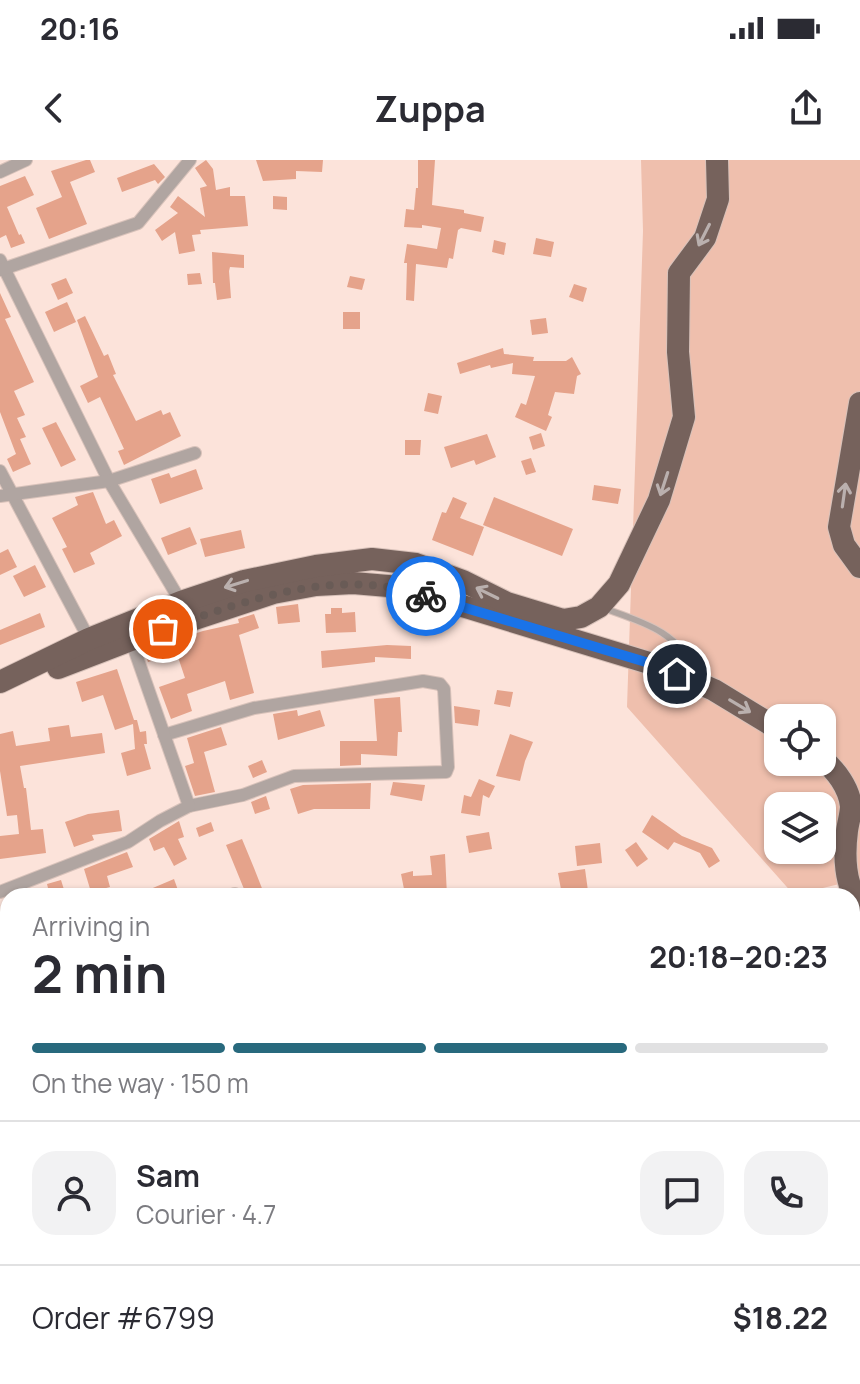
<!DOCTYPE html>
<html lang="en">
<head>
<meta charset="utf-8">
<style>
	:root { --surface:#fff; --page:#f2f2f3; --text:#2b2b33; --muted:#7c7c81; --line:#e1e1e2; --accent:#28697d }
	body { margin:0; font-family:Manrope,sans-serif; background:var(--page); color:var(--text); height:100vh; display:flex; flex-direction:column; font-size:30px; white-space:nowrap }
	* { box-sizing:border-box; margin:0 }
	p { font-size:26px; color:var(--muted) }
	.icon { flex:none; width:44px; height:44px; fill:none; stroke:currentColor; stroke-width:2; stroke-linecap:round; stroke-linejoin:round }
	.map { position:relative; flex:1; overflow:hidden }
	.details { position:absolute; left:0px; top:728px; width:860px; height:496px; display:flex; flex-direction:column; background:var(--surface); border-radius:24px 24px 0 0; box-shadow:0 2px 6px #0004 }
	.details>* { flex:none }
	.tools { position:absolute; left:764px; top:544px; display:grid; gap:16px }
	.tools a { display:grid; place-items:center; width:72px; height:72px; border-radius:16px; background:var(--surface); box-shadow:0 2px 6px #0004; font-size:40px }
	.pin { position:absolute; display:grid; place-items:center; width:68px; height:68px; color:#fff; margin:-34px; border:4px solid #fff; border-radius:50%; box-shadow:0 2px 8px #0007 }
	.courier { position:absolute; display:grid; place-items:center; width:80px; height:80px; margin:-40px; border:6px solid #1a73e8; border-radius:50%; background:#fff; color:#222; box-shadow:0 2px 10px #0007 }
	.overview em { font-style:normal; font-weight:700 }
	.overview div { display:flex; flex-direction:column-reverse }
	.overview { display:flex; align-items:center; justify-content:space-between; height:136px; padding:0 32px }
	h1 { font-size:52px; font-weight:700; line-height:60px }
	.bar { display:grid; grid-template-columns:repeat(4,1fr); gap:12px 8px; align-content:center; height:96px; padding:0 32px }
	.bar i { height:10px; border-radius:6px; background:var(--line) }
	.bar .active { background:var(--accent) }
	.bar p { grid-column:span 4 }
	.line { display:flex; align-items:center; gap:20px; padding:0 32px; border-top:2px solid var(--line) }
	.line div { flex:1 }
	.round { display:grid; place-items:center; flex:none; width:84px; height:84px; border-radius:24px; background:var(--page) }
	.status { display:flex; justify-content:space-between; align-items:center; height:56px; padding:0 40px; background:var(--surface); direction:ltr }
	.status svg { height:22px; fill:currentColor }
	header { display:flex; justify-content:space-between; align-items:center; height:104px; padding:0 32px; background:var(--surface); font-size:36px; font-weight:700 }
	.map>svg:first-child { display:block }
	.green { fill:#efbfad; fill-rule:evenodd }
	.building { fill:#e5a38b }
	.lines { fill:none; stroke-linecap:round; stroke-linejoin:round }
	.service-casing { stroke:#d8c2ba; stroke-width:8 }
	.minor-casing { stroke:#d8c2ba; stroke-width:14 }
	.trunk-casing { stroke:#d8c2ba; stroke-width:24 }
	.service { stroke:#b0a5a1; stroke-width:6 }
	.minor { stroke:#b0a5a1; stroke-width:12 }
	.trunk { stroke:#76625c; stroke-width:22 }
	.oneway { stroke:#bab0ae }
	.done { stroke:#695b56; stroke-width:8; stroke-dasharray:0 14.4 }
	.route { stroke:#1a73e8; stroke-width:10 }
</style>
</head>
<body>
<div class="status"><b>20:16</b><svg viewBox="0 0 49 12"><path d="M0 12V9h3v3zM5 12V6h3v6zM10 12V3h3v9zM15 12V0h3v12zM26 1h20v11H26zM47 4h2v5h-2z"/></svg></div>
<header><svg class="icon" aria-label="back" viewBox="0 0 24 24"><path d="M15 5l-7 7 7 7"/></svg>Zuppa<svg class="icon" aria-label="share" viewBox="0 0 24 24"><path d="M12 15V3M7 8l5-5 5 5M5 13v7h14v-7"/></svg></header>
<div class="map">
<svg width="860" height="1224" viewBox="0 0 860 1224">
	<rect width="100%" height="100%" fill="#fce3da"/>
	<!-- green -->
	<path class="green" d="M641,0H860V719L794,735L627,547L643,71ZM778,558H822V602H778ZM778,646H822V690H778Z"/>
	<!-- building -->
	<g class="building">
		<path d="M86,0H90L95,12L70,22L87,64L49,79L36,48L62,37L51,11Z"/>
		<path d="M206,0L213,9L216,30L230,27V36H245L248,66L200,70L201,74L192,75L195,91L179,94L175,72L162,81L155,70L178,53L170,47L178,36L205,57L200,28L207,26L195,8Z"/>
		<path d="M256,0H323L322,12L296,11V19L263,21Z"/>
		<path d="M418,0H435L432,45L464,50V53L484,57L481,72L461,68L458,70L453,99L449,98L447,108L416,104L414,141L406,140L407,103H404L407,84L437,89L441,68L422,65V68L404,67L406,49L414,50L416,28H418Z"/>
		<path d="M154,4L165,17L158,24L155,20L122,32L117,18Z"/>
		<path d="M25,16L34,35L7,47L19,75L21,74L25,83L11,88L6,75L0,78V26Z"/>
		<path d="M273,36L287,37V50L273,49Z"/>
		<path d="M536,78L554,82L551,97L533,94Z"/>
		<path d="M494,80L506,83L504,95L492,92Z"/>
		<path d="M212,92L244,95V108L230,107L229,111L231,138L217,140L215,123H213Z"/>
		<path d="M200,113L202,124L188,125L187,114Z"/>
		<path d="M350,116L365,119L362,130L347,127Z"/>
		<path d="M66,118L73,133L58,140L51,124Z"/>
		<path d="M574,124L587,128L583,142L569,137Z"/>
		<path d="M0,133L11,157L5,159L34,222L14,231L25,255L17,258L26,277L20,279L31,304L13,312L7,299L16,294L0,252Z"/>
		<path d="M67,142L76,162L54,172L45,152Z"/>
		<rect x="343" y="152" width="17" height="17"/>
		<path d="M85,156L104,196L108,194L116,214L113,215L136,261L161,250L163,255L170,252L181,276L124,305L118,291L124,289L100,237L88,243L80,226L98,217L77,160Z"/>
		<path d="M546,158L548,173L532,175L530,160Z"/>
		<path d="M503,188L504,194L534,197L533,201H566L572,197L581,214L577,216L574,234L555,232L548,255L552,257L546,271L515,257L521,243L526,245L535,216L512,214L513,203L491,208L490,205L460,214L457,203Z"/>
		<path d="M428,233L442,236L438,254L424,251Z"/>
		<path d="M56,262L76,300L61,307L42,268Z"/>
		<path d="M541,273L545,286L533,290L529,277Z"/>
		<path d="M487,274L496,297L476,305L474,300L451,308L444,287Z"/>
		<path d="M405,280H421L420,295H405Z"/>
		<path d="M531,298L536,312L526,315L521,301Z"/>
		<path d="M196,309L203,329L160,344L151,319L169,313L171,318Z"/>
		<path d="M594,325L621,329L618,344L592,340Z"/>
		<path d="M93,332L106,364L114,360L122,376L90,393L95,404L74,413L62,389L67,387L52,358L78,345L75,337Z"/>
		<path d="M453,337L467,343L460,358L484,367L473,396L432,380L442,352L446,353Z"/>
		<path d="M494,337L573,369L562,396L483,365Z"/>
		<path d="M190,367L197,384L168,395L161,378Z"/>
		<path d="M241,370L245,388L205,397L200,379Z"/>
		<path d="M8,389L17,407L0,415V393Z"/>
		<path d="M35,405L46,427L24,437L13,416Z"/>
		<path d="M298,444L300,462L278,464L276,447Z"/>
		<path d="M331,448H342V453L355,452L356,472L326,473L325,454H331Z"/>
		<path d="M40,453L45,467L0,485V470Z"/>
		<path d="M254,454L259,468L239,475L254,533L230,540L225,521L187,534L192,551L171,559L159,527L185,518L177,494L148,502L144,490L203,471L239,463L238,459Z"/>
		<path d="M387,485L411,486V499L375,497V502L322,508L321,491Z"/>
		<path d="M117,509L134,560H137L140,572L146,571L147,584H144L151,609L127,616L121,593L135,589L133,564L115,570L103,535L82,542L76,522Z"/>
		<path d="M497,530L513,532L510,547L494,544Z"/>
		<path d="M400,537L402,572H398L397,596L361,594V605L340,606V581H377L374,539Z"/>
		<path d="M454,546L480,550L478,566L455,563Z"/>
		<path d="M297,550L298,556L320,550L325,566L278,580L273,554Z"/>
		<path d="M69,565L71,577L102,573L105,593L20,606L24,628H26L31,670L43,669L46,693L0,699V676L19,674L17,655L7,656L0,611V574L13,571L16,586L50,581L48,568Z"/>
		<path d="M221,567L227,585L204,592L215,632L195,636L185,606L194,603L187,578Z"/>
		<path d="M510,574L533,582L525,601L520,621L496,616Z"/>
		<path d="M262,600L267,612L253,618L248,606Z"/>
		<path d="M479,619L495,626L489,638L483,635L480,656L461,653L464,635L471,637Z"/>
		<path d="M393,622L425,625L422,641L390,635Z"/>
		<path d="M371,623L370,649H314L298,654L290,629L303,625Z"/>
		<path d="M266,636L270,649L255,654L251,642Z"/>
		<path d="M119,650L122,671L92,675L94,680L74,687L65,662L88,654Z"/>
		<path d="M652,655L682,676L712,688L720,701L709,708L700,693L674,682L668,690L642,672Z"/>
		<path d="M179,661L184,677L178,679L187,699L174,706L164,687L154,691L149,679Z"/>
		<path d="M211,662L214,671L199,677L196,668Z"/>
		<path d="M489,672L492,689L469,693L466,676Z"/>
		<path d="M242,679L254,708L265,736H244V729L226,685Z"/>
		<path d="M636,682L648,699L637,707L625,690Z"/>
		<path d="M600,683L602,703L577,706L575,686Z"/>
		<path d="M127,692L133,707L107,716L110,727L91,732L84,709Z"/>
		<path d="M445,694L447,736H411L410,728L404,729L401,714L413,711V716L432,715L430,696Z"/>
		<path d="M585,709L588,731L562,735L558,713Z"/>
		<path d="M174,719L179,733L172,736H134Z"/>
		<path d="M61,720L66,736H50L47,724Z"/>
	</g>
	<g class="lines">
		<!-- service casing -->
		<g class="service-casing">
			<path id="service" d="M603,448C639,461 682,472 693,513"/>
		</g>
		<!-- minor casing -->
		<g class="minor-casing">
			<g id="minor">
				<path d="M0,12L26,0"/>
				<path d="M0,100L109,321L181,442"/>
				<path d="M0,110L138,63L190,0"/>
				<path d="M0,311L89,479"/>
				<path d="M0,336L109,321L195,293"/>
				<path d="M164,575L254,548L423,521L440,524L444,529L448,607L446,612L294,616L243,635L189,646"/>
				<path d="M0,732L128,682L160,661L189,646L131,480"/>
				<path d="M229,736L235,734"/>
				<path d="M0,831L8,826"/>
				<path d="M0,928L8,925"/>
				<path d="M0,980L8,1022"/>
				<path d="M72,1216L74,1224"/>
				<path d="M278,1216L283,1224"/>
			</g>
		</g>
		<!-- trunk casing -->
		<g class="trunk-casing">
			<g id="trunk">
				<path d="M860,243L839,367L844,385L860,407"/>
				<path d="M58,508L131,480L273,433L316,425L353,423L400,427L659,506L714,530L778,569"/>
				<path d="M0,522L89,479L181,442L244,421L316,406L372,399L416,404L463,421L507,443L563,460L581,457L599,447L619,424L659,340L684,257L678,192L679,113L705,78L718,39L717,0"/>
				<path d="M822,599C836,610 849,628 851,646C851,654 848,663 847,671C844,694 844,726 860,743"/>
			</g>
		</g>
		<!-- service -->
		<use href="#service" class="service"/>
		<!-- minor -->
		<use href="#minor" class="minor"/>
		<!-- trunk -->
		<use href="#trunk" class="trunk"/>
	</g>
	<!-- one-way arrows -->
	<defs><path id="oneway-shaft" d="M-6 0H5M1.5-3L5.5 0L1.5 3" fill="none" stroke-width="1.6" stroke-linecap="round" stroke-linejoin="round" transform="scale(2)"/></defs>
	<g class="oneway">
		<use href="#oneway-shaft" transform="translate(704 75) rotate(117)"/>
		<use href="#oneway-shaft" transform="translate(664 324) rotate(108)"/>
		<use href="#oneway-shaft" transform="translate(844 335) rotate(-82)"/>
		<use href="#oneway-shaft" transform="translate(236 424) rotate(163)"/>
		<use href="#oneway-shaft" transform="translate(487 433) rotate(-154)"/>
		<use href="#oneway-shaft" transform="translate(740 546) rotate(31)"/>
	</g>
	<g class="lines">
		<!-- done -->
		<path class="done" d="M163,469C250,440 335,406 426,436"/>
		<!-- route -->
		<path class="route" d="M426,436L659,506L677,514"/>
	</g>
</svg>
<div class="tools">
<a><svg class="icon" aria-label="locate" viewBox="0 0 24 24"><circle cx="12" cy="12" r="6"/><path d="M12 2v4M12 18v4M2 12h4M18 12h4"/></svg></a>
<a><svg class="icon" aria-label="layers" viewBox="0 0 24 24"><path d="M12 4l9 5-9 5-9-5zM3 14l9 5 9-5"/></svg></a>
</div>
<div class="pin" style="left:163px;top:469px;background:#ea580c"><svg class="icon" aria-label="bag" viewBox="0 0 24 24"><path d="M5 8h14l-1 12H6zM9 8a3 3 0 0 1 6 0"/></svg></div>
<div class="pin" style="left:677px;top:514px;background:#1f2937"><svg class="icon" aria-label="home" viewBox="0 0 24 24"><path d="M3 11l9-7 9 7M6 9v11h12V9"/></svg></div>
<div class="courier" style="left:426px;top:436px"><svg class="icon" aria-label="bike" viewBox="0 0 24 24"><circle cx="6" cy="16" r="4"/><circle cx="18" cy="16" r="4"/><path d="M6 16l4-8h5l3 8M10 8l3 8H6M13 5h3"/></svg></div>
<section class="details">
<div class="overview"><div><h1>2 min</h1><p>Arriving in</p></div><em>20:18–20:23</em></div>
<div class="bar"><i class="active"></i><i class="active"></i><i class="active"></i><i></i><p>On the way · 150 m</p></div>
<div class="line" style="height:144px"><a class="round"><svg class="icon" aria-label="person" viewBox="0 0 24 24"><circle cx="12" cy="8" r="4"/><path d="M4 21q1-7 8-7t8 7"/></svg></a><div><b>Sam</b><p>Courier · 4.7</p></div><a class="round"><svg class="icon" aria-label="chat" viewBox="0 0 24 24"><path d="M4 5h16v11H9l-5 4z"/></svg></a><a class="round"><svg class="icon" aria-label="phone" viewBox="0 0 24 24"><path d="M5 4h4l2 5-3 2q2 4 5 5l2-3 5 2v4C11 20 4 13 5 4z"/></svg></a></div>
<div class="line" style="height:104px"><div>Order #6799</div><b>$18.22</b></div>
</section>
</div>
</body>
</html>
